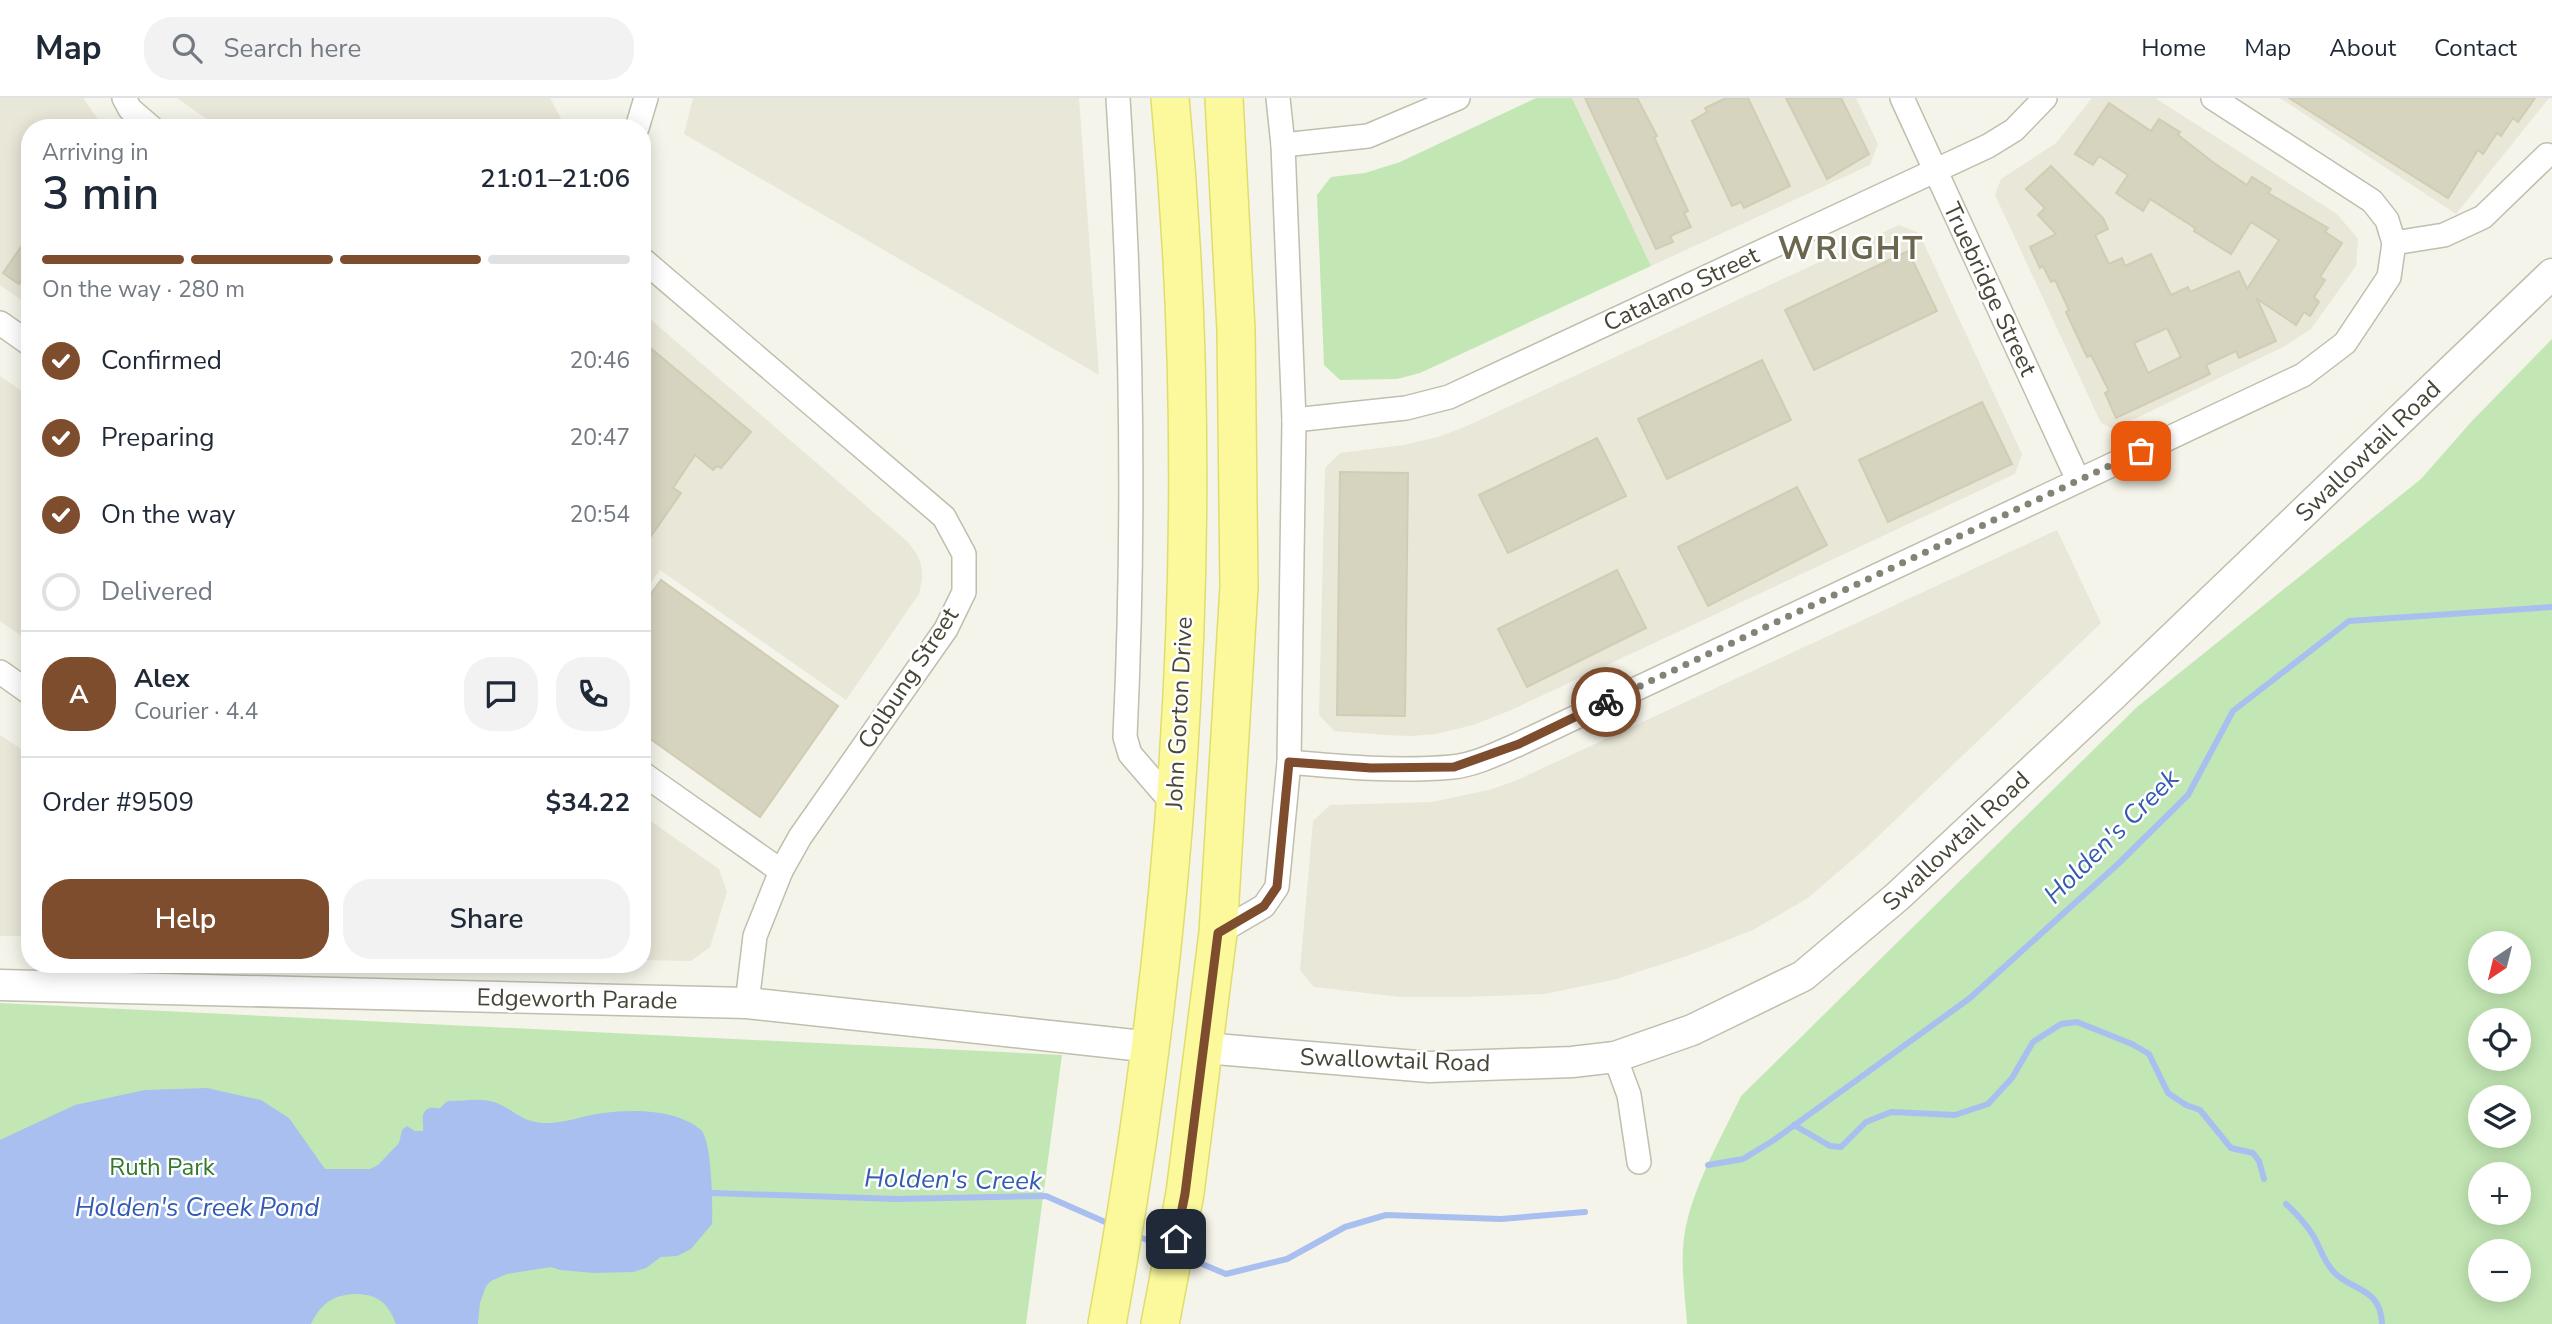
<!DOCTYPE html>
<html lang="en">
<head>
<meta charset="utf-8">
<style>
	:root { --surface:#fff; --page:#f2f2f3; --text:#1f2937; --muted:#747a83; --line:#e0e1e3; --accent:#7e4d2e }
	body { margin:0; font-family:"Nunito Sans",sans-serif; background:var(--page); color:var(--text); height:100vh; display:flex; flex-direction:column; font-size:26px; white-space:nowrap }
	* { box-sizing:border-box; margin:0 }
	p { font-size:23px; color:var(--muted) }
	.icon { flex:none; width:38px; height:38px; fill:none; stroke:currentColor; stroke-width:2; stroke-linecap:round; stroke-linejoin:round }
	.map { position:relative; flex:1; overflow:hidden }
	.sheet { position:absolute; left:21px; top:21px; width:630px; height:854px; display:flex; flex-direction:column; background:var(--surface); border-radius:28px; box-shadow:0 4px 18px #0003 }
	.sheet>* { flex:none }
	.needle { width:46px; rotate:215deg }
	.controls { position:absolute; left:2468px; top:833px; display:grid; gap:14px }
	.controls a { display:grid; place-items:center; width:63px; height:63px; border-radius:50%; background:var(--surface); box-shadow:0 4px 18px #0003; font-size:35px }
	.pin { position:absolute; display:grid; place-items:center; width:60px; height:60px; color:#fff; margin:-30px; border-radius:14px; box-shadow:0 4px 10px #0006 }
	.courier { position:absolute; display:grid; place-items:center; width:70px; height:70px; margin:-35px; border:5px solid #7e4d2e; border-radius:50%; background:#fff; color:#222; box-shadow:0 2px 9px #0007 }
	.headline em { font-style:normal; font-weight:600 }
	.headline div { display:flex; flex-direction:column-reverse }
	.headline { display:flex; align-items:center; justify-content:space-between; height:119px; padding:0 21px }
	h1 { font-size:46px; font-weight:600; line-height:52px }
	.bar { display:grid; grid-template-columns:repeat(4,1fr); gap:10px 7px; align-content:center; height:84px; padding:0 21px }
	.bar i { height:9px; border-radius:5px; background:var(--line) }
	.bar .selected { background:var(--accent) }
	.bar p { grid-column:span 4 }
	.line { display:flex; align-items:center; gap:18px; padding:0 21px; border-top:2px solid var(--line) }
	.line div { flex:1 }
	.round { display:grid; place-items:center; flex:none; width:74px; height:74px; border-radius:28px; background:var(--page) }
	ol { padding:0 21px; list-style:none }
	li { display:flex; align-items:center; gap:21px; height:77px }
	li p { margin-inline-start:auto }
	li .icon { padding:7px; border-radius:50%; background:var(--accent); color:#fff; stroke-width:4 }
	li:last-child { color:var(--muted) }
	li i { width:38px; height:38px; border:4px solid var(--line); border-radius:50% }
	.button { display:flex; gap:14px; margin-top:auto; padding:14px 21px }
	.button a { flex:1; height:80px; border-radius:28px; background:var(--accent); color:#fff; font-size:28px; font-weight:600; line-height:80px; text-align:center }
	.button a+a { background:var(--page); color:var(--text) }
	header { display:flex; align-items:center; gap:42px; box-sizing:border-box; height:98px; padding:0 35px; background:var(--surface); border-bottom:2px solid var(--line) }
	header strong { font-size:33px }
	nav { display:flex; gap:38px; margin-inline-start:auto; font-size:24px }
	.search { width:490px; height:63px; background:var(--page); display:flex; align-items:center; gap:18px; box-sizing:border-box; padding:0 24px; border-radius:28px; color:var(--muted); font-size:26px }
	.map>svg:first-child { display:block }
	.residential { fill:#e8e7d8 }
	.green { fill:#c3e7b4; fill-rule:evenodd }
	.water { fill:#a9bfef }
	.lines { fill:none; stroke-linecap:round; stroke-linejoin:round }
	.stream { stroke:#a9bfef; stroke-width:6 }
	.building { fill:#d6d3bf; stroke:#d0cdb3; stroke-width:2; fill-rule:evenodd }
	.minor-casing { stroke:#c0beac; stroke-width:26 }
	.tertiary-casing { stroke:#c0beac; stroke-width:33 }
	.primary-casing { stroke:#e1dd6c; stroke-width:40 }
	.minor { stroke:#fff; stroke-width:23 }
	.tertiary { stroke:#fff; stroke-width:30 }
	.primary { stroke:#fbf99c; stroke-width:37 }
	.done { stroke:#848376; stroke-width:7; stroke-dasharray:0 12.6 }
	.route { stroke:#7e4d2e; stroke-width:9 }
	.labels { text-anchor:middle; stroke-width:5; stroke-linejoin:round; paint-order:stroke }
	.street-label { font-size:24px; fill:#484638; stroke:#fff }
	.park-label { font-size:24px; fill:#35792c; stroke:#fff }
	.water-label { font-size:26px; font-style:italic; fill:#335bb2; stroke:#fff }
	.district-label { font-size:32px; font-weight:bold; letter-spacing:2px; fill:#6b674f; stroke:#fff }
</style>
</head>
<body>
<header>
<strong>Map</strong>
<div class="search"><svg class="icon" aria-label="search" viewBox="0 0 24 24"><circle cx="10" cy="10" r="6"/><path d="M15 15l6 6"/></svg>Search here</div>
<nav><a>Home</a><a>Map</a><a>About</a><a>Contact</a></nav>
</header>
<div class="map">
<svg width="2552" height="1226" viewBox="0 0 2552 1226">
	<rect width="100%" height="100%" fill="#f4f4ea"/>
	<!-- residential -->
	<g class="residential">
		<path d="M0,0H83L104,30H30V208L0,187Z"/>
		<path d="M177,0H550L566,30H219Z"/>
		<path d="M693,0H1079L1099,277L684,36Z"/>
		<path d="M1572,0H1856L1878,46L1870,67L1651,168Z"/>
		<path d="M2092,0H2155L2337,116L2358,141L2356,168L2311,231L2285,248L2114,331L2101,325L1995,97L2001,81L2056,45Z"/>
		<path d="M2280,0H2549L2456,116Z"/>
		<path d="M1899,127L1919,135L2022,356L2015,376L1509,613L1473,627L1436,636L1411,638L1385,637L1334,633L1319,617L1325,370L1340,355L1403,347L1438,339L1467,328Z"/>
		<path d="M642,214L908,444L916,455L921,466L922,480L919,496L846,602L660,472L642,497Z"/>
		<path d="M0,278L30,299V544L0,523Z"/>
		<path d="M2057,432L2101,525L1866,750L1808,800L1753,832L1687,858L1613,882L1544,896L1464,899H1401L1314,889L1300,872L1313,723L1330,707L1432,704L1489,692L1515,683Z"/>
		<path d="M0,637L30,657V835L28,838H0Z"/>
		<path d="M642,717L719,771L727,794L710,849L691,863L642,862Z"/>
	</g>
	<!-- green -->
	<g class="green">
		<path d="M1536,0H1572L1651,168L1420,275L1397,281L1340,282L1324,267L1317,97L1331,79L1365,75L1400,64Z"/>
		<path d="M2552,241V1226H1687C1685,1194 1679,1160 1686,1128C1696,1083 1721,1040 1741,998L2137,609L2421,381L2471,324ZM2518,845V884H2480V845ZM2518,922V961H2480V922ZM2518,999V1038H2480V999ZM2518,1076V1115H2480V1076ZM2518,1153V1192H2480V1153Z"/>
		<path d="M0,905L1062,957L1026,1226H0Z"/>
	</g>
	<!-- water -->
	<path class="water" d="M207,990L261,1002L289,1020L325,1071H370L378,1067L399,1045L402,1032L407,1028L415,1033H423C424,1026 419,1013 430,1010C434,1009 437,1011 440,1010L446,1004L449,1003C464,1003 483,999 497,1005C519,1015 523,1026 551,1025C568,1024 586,1017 603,1015C633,1011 677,1011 701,1032C712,1043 713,1109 712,1126L691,1151L677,1158L661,1159L646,1170L633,1174L594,1175L560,1172L551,1169L507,1176L491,1183L486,1188L480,1205L478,1226H396C388,1205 378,1196 355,1196C332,1197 321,1206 311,1226H0V1042L75,1007L145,992Z"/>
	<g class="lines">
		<!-- stream -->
		<g class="stream">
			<path d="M1794,1027L1830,1048L1841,1049L1866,1024L1891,1014L1955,1017L1988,1006L2012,980L2033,944L2061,926L2077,924L2132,946L2149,956L2168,995L2186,1007L2200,1012L2231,1050L2253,1055L2259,1063L2264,1081"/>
			<path d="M1708,1067L1743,1061L1774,1042L1970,900L2118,766L2188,697L2233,613L2349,523L2552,509"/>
			<path d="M712,1095L897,1101L1046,1098L1112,1127"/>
			<path d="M2286,1106C2297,1116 2306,1126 2314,1139C2321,1152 2326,1168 2337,1177C2355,1193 2381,1191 2382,1226"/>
			<path d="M1135,1137L1164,1149"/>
			<path d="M1183,1158L1226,1176L1287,1161L1345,1129L1386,1117L1501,1121L1585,1114"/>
		</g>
	</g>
	<!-- building -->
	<g class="building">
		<path d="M1585,0H1637L1657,38L1654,39L1688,113L1684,115L1691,129L1670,138L1673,144L1656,151Z"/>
		<path d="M1726,0H1748L1790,88L1744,110L1741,104L1732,108L1692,23L1707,14L1705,10Z"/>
		<path d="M1786,0H1841L1869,56L1827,81Z"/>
		<path d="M2289,0H2535L2518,24L2513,20L2501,38L2497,35L2483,56L2478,52L2448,100Z"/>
		<path d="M2109,5L2151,33L2159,21L2180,34L2178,37L2214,65L2247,87L2252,79L2271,91L2268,95L2328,130L2325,134L2342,145L2320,179L2325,182L2314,199L2319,204L2310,218L2304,214L2296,227L2257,201L2276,243L2239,260L2236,253L2206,267L2210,276L2116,320L2105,295L2109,293L2091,257L2087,259L2066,214L2069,212L2055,182L2051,184L2043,168L2040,170L2030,149L2056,136L2038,117L2045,110L2026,91L2051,68L2103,120L2108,131L2095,137L2109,166L2122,160L2125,168L2151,156L2171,197L2188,189L2190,194L2239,173L2247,191L2279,142L2251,124L2231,156L2194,133L2195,130L2150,101L2143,113L2116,95L2128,77L2099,58L2093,67L2075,56ZM2167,230L2181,259L2148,275L2134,245Z"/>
		<path d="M30,136V190L21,183L19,186L3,175Z"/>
		<path d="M1908,153L1937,213L1814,272L1785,212Z"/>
		<path d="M642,243L751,334L721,370L717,368L713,372L695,357L673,390L681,395L642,451Z"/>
		<path d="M1762,262L1791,322L1667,381L1638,321Z"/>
		<path d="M1982,304L2012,366L1888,424L1859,362Z"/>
		<path d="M1597,340L1626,398L1508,455L1479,397Z"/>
		<path d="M1340,374L1408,375L1405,618L1337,617Z"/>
		<path d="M1797,389L1827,447L1708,508L1678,449Z"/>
		<path d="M1617,472L1646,530L1527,589L1498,531Z"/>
		<path d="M661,482L838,608L760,719L642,635V508Z"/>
	</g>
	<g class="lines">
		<!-- minor casing -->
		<g class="minor-casing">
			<g id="minor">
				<path d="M124,0L130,11L152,30"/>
				<path d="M1118,0C1132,213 1135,426 1125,639L1130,656L1174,707"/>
				<path d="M1902,0L2078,382"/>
				<path d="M637,30L646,0"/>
				<path d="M1283,47L1368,38L1458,0"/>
				<path d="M2394,145L2444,137L2483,119L2547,57"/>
				<path d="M642,161L944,419L964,456V494L946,531L800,739L781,773L755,838L747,905"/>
				<path d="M0,225L30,246"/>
				<path d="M1294,322L1406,310L1449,299L1988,48L2014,32L2045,0"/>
				<path d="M0,574L30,595"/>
				<path d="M1289,664C1343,669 1398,674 1452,669C1475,667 1498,655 1519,646L2303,277L2345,245L2389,179L2394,145L2387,122L2372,103L2213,0"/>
				<path d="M642,675L781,773"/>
				<path d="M1218,835L1264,808L1277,789L1289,664L1294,322L1283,47L1278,0"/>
				<path d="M72,890L78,866"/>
				<path d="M1615,959L1629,997L1639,1064"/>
			</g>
		</g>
		<!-- tertiary casing -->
		<g class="tertiary-casing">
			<g id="tertiary">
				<path d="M0,887L747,905L1152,949"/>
				<path d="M1204,950L1429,969L1572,964L1615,959L1692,932L1803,878L1898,798L2112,598L2552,176"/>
			</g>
		</g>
		<!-- primary casing -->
		<g class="primary-casing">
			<g id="primary">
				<path d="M1107,1226C1181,824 1209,408 1170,0"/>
				<path d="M1160,1226L1185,1095L1218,835L1239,489L1236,232L1224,0"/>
			</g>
		</g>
		<!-- minor -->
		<use href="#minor" class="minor"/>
		<!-- tertiary -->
		<use href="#tertiary" class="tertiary"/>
		<!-- primary -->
		<use href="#primary" class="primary"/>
	</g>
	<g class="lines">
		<!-- done -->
		<path class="done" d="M1606,604L2141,353"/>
		<!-- route -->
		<path class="route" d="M1176,1141L1185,1096L1218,835L1264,808L1277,789L1289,664L1371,670L1454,669L1519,646L1606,604"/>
	</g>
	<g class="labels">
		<!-- street labels -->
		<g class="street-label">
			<text transform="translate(1681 191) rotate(-25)" y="8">Catalano Street</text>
			<text transform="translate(1990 191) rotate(65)" y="8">Truebridge Street</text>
			<text transform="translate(2368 353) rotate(-44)" y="8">Swallowtail Road</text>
			<text transform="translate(908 580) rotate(-57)" y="8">Colbung Street</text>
			<text transform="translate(1179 615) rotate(-87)" y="8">John Gorton Drive</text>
			<text transform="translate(1956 743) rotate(-43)" y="8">Swallowtail Road</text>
			<text transform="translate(577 901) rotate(1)" y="8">Edgeworth Parade</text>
			<text transform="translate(1395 962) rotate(2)" y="8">Swallowtail Road</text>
		</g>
		<!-- park labels -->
		<g class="park-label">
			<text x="162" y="1077">Ruth Park</text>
		</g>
		<!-- water labels -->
		<g class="water-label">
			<text transform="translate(2111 738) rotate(-45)" y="9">Holden's Creek</text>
			<text transform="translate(953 1081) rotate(1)" y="9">Holden's Creek</text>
			<text x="197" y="1118">Holden's Creek Pond</text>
		</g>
		<!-- district labels -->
		<g class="district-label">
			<text x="1851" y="161">WRIGHT</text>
		</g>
	</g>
</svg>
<div class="controls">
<a><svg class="needle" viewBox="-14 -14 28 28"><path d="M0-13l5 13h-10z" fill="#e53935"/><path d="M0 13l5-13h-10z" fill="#747a83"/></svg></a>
<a><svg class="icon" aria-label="locate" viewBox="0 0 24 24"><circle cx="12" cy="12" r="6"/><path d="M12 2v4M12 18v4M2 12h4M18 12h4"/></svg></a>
<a><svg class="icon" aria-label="layers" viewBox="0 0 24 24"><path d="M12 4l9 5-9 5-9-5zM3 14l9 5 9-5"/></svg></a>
<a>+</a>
<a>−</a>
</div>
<div class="pin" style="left:2141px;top:353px;background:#ea580c"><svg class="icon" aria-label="bag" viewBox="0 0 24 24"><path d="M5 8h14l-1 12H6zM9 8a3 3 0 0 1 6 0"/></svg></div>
<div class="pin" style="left:1176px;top:1141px;background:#1f2937"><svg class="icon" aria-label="home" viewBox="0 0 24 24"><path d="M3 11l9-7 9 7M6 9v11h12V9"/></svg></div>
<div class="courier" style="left:1606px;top:604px"><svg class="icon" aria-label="bike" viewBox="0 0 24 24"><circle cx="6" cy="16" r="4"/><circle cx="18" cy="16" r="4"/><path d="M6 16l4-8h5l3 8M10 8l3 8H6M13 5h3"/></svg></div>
<section class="sheet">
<div class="headline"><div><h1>3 min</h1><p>Arriving in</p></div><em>21:01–21:06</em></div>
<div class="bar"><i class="selected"></i><i class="selected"></i><i class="selected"></i><i></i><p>On the way · 280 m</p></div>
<ol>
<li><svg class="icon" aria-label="check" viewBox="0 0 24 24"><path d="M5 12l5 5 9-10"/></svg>Confirmed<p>20:46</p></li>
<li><svg class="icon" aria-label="check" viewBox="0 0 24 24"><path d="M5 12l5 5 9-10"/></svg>Preparing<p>20:47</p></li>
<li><svg class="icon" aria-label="check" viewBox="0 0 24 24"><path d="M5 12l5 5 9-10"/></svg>On the way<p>20:54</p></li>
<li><i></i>Delivered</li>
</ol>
<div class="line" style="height:126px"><b class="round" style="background:var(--accent);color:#fff">A</b><div><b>Alex</b><p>Courier · 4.4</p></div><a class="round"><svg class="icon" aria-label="chat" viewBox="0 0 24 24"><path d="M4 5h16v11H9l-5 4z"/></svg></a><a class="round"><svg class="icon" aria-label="phone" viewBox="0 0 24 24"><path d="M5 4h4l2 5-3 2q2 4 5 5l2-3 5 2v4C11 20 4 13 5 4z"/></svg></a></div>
<div class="line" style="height:91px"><div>Order #9509</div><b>$34.22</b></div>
<div class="button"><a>Help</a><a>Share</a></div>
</section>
</div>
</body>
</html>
